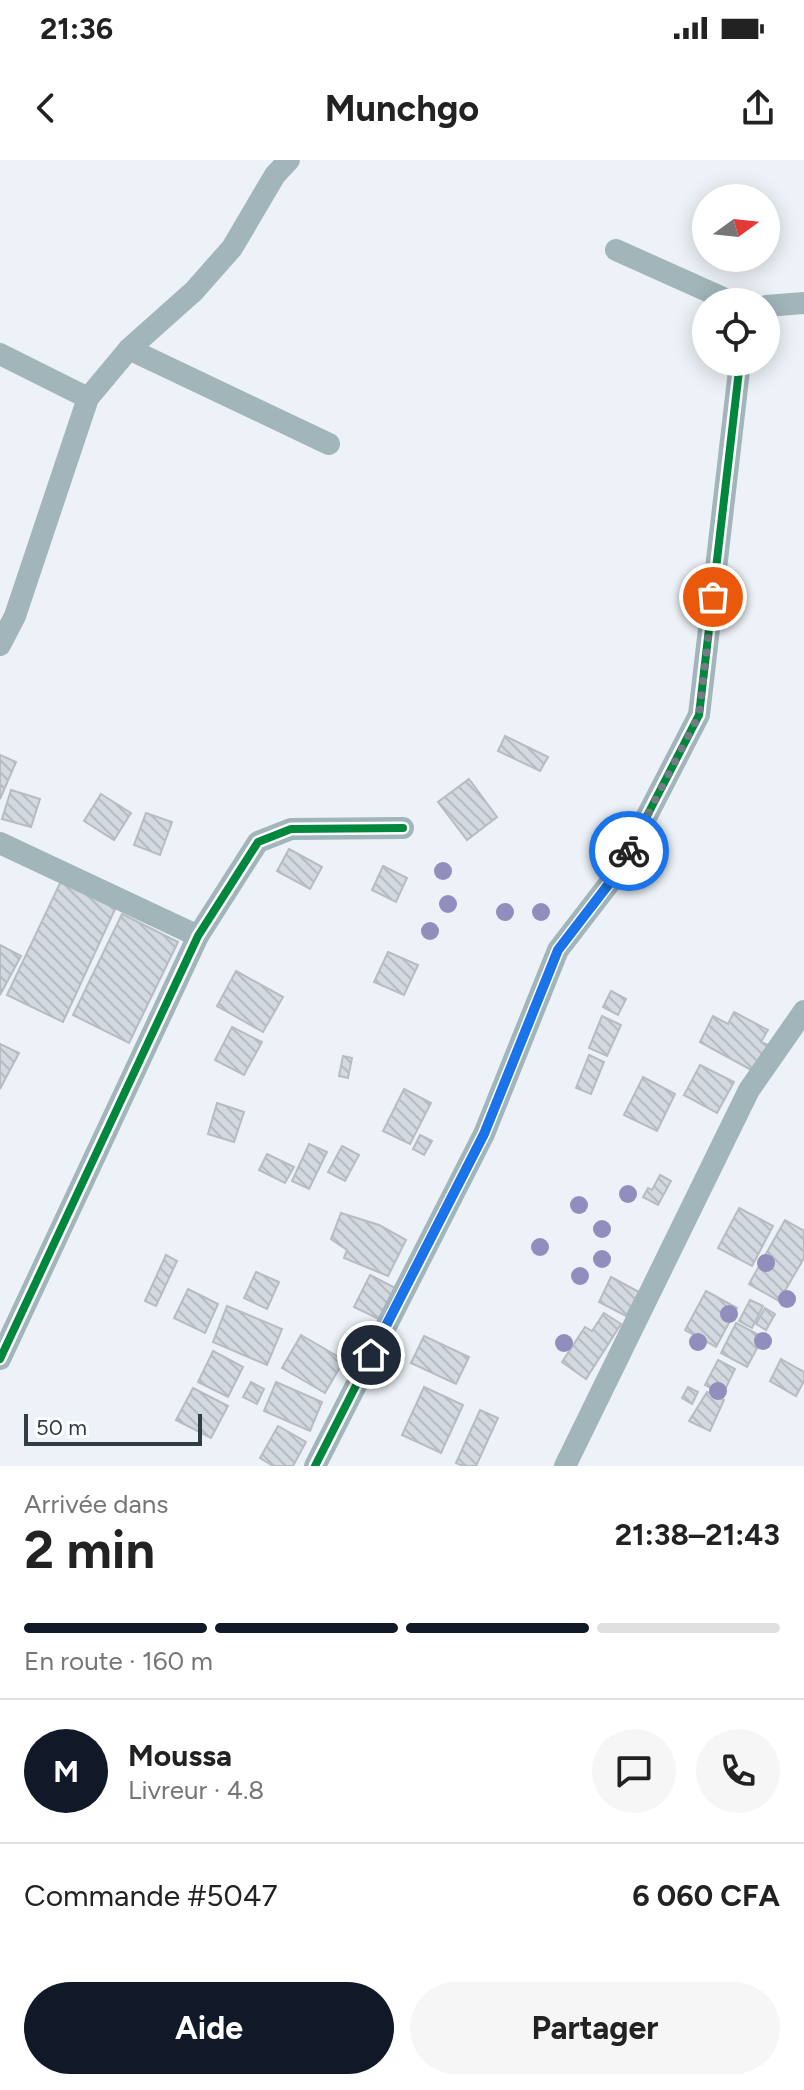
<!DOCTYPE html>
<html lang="fr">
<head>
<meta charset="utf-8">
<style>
	:root { --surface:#fff; --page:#f6f6f6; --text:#222; --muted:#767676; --line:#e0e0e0; --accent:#111827 }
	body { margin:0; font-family:Figtree,sans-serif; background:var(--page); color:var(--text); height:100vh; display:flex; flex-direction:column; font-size:30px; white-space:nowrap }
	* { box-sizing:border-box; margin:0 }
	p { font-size:26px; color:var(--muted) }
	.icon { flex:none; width:44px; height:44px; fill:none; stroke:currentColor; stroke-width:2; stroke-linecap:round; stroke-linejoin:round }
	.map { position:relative; height:1306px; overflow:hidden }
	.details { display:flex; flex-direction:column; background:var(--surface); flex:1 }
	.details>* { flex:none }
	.needle { width:52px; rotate:75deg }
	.buttons { position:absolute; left:692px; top:24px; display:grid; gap:16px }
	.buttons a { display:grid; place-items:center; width:88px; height:88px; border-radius:50%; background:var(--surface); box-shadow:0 4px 20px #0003; font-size:40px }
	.scale { position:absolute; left:24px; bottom:20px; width:178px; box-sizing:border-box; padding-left:8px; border:4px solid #313d45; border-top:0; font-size:22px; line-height:28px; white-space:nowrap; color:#313d45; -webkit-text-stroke:6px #fff; paint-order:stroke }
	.pin { position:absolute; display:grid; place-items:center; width:68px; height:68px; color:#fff; margin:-34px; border:4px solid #fff; border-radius:50%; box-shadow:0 2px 8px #0007 }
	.courier { position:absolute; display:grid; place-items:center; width:80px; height:80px; margin:-40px; border:6px solid #1a73e8; border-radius:50%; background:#fff; color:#222; box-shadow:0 2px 10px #0007 }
	.summary em { font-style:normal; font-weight:700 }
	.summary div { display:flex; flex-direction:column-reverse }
	.summary { display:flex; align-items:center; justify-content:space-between; height:136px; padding:0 24px }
	h1 { font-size:52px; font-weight:700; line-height:60px }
	.bar { display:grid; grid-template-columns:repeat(4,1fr); gap:12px 8px; align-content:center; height:96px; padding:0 24px }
	.bar i { height:10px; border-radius:6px; background:var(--line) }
	.bar .active { background:var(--accent) }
	.bar p { grid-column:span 4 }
	.line { display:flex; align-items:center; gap:20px; padding:0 24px; border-top:2px solid var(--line) }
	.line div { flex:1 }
	.round { display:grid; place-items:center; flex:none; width:84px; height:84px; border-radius:42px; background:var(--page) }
	.action { display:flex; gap:16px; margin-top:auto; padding:16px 24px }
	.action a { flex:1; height:92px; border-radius:48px; background:var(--accent); color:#fff; font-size:32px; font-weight:700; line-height:92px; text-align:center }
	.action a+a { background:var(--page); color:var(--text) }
	.status { display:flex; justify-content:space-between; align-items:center; height:56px; padding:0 40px; background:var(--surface); direction:ltr }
	.status svg { height:22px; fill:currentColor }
	header { display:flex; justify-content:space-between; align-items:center; height:104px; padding:0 24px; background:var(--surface); font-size:36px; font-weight:700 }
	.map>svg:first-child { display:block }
	.building { fill:url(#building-back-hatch); stroke:#b7bcc3; stroke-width:2 }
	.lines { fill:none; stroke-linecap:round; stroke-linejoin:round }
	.street { stroke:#a1b5ba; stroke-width:22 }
	.cycleway-casing { stroke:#fff; stroke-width:13 }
	.cycleway { stroke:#00873e; stroke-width:8 }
	.tree { fill:#908ebd }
	.done { stroke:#727c83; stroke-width:8; stroke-dasharray:0 14.4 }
	.route { stroke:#1a73e8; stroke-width:10 }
</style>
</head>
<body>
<div class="status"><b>21:36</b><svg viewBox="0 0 49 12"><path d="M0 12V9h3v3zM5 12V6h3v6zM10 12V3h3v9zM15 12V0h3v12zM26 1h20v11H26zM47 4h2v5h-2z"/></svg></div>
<header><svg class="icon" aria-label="back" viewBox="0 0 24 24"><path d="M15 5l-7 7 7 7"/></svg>Munchgo<svg class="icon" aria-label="share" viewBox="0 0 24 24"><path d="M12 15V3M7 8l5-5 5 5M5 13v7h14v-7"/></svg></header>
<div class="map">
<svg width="804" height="1306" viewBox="0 0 804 1306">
	<defs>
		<pattern id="building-back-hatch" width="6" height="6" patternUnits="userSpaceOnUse" patternTransform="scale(2)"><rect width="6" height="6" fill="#d3d9e0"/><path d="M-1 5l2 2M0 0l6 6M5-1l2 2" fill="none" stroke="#b6bbc2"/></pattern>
	</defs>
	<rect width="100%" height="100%" fill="#ecf2f7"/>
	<!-- building -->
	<g class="building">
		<path d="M505,576L548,597L540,611L498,591Z"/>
		<path d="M0,595L16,602L0,639Z"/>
		<path d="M469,619L497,657L467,680L438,642Z"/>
		<path d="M11,630L40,639L31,667L2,659Z"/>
		<path d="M101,634L131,653L114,680L84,661Z"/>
		<path d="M146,653L172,662L160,695L134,685Z"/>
		<path d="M289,689L322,707L310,729L277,711Z"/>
		<path d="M383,706L407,718L396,742L372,730Z"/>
		<path d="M61,721L116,747L63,862L7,835Z"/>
		<path d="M122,754L178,782L129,883L73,855Z"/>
		<path d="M0,785L21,796L0,835Z"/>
		<path d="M388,792L418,805L404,835L374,822Z"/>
		<path d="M236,811L283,837L263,872L217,846Z"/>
		<path d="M611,831L626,839L618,855L603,847Z"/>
		<path d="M734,852L768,870L761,882L768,885L755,912L700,882L713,856L728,864Z"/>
		<path d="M602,856L621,865L607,896L589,888Z"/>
		<path d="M232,867L262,882L244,915L215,900Z"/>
		<path d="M0,884L19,893L0,929Z"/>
		<path d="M589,895L604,902L591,934L576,928Z"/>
		<path d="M343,896L352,898L348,918L339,916Z"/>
		<path d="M700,905L734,922L717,953L684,935Z"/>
		<path d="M643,917L675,934L657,971L624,955Z"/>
		<path d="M404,929L431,943L410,984L383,971Z"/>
		<path d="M217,943L244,952L234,982L208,974Z"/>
		<path d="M420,975L432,981L424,995L413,989Z"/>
		<path d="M309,984L327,992L309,1029L292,1021Z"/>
		<path d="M342,986L359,995L345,1021L328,1012Z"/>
		<path d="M267,994L294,1007L285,1023L259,1010Z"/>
		<path d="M660,1015L671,1021L658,1045L643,1037L648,1028L652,1030Z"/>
		<path d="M739,1048L773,1066L752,1106L718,1088Z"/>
		<path d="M341,1053L379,1065L406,1080L388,1116L344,1098L347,1090L331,1079Z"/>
		<path d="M785,1060L804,1071V1098L779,1141L749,1124Z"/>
		<path d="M166,1095L177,1101L156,1146L145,1141Z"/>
		<path d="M256,1112L279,1122L267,1149L244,1138Z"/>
		<path d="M370,1115L395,1128L379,1159L354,1147Z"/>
		<path d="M611,1117L639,1132L626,1156L599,1142Z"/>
		<path d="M188,1129L218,1144L205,1173L174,1158Z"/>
		<path d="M706,1131L737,1148L716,1187L685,1170Z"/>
		<path d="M750,1140L763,1146L752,1168L739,1161Z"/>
		<path d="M227,1146L282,1169L267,1205L213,1182Z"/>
		<path d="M765,1148L775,1154L766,1170L756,1164Z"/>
		<path d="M604,1153L621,1164L586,1219L562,1202L585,1167L592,1171Z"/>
		<path d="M736,1163L763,1177L747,1207L721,1193Z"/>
		<path d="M301,1175L344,1200L325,1233L282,1208Z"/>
		<path d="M424,1176L469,1197L456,1224L411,1203Z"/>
		<path d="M213,1191L243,1207L228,1237L198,1222Z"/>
		<path d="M781,1199L804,1212V1221L796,1236L770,1221Z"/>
		<path d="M718,1200L735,1209L723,1234L705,1225Z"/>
		<path d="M251,1222L264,1229L257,1244L243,1237Z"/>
		<path d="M276,1222L322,1242L310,1271L264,1251Z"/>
		<path d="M424,1227L463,1245L441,1293L402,1275Z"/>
		<path d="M688,1227L698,1232L692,1244L682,1238Z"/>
		<path d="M193,1228L228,1246L211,1278L176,1260Z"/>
		<path d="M707,1232L724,1240L710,1271L689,1261Z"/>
		<path d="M480,1250L498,1258L476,1306H463L456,1303Z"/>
		<path d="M278,1266L306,1282L293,1306H273L260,1298Z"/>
	</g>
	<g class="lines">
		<!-- street -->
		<g class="street">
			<path d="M616,90L732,142"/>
			<path d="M766,146L804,143"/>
			<path d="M129,189L329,284"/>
			<path d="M0,194L88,238"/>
			<path d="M0,485L15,456L88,238L129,189L194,131L232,88L275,15L289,0"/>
			<path d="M0,683L198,776"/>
			<path d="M0,1199L198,776L258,682L291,669L403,668"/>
			<path d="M315,1306L484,974L558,790L618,712L699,555L740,202"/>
			<path d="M565,1306L749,930L804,851"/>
		</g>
		<!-- cycleway casing -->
		<g class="cycleway-casing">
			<g id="cycleway">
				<path d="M0,1199L198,776L258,682L291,669L403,668"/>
				<path d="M315,1306L484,974L558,790L618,712L699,555L740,202"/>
			</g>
		</g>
		<!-- cycleway -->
		<use href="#cycleway" class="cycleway"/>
	</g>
	<!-- trees -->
	<g class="tree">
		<circle cx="443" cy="711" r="9"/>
		<circle cx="448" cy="744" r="9"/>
		<circle cx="505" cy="752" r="9"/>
		<circle cx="541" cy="752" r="9"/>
		<circle cx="430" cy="771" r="9"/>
		<circle cx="628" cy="1034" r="9"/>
		<circle cx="579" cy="1045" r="9"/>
		<circle cx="602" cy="1069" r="9"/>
		<circle cx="540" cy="1087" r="9"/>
		<circle cx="602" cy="1099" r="9"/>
		<circle cx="766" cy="1103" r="9"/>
		<circle cx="580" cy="1116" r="9"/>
		<circle cx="787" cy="1139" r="9"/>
		<circle cx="729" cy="1154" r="9"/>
		<circle cx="763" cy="1181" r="9"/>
		<circle cx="698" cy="1182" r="9"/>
		<circle cx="564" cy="1183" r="9"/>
		<circle cx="718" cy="1231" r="9"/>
	</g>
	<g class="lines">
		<!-- done -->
		<path class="done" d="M629,691L699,555L713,437"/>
		<!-- route -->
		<path class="route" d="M371,1195L484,974L558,790L618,712L629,691"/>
	</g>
</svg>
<div class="buttons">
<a><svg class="needle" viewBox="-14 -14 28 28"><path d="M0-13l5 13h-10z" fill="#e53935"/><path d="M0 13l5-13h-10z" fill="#767676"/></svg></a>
<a><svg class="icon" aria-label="locate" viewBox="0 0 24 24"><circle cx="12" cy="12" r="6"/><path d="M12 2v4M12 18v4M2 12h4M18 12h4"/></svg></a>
</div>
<div class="scale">50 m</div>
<div class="pin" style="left:713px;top:437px;background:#ea580c"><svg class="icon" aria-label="bag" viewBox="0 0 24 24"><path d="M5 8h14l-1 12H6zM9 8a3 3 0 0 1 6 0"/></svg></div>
<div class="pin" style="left:371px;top:1195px;background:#1f2937"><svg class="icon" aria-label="home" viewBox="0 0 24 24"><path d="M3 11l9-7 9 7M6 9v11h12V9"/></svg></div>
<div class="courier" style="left:629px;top:691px"><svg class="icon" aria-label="bike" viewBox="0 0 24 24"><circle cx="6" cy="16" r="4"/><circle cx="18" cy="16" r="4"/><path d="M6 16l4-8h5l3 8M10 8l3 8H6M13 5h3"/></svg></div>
</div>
<section class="details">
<div class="summary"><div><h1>2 min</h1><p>Arrivée dans</p></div><em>21:38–21:43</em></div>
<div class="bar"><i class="active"></i><i class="active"></i><i class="active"></i><i></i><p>En route · 160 m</p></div>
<div class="line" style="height:144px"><b class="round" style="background:var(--accent);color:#fff">M</b><div><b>Moussa</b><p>Livreur · 4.8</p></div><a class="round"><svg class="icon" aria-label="chat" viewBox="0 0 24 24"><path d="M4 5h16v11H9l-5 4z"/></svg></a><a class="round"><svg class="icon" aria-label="phone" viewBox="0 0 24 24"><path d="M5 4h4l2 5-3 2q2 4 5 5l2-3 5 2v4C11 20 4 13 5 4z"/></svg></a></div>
<div class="line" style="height:104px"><div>Commande #5047</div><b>6 060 CFA</b></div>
<div class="action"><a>Aide</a><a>Partager</a></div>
</section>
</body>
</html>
